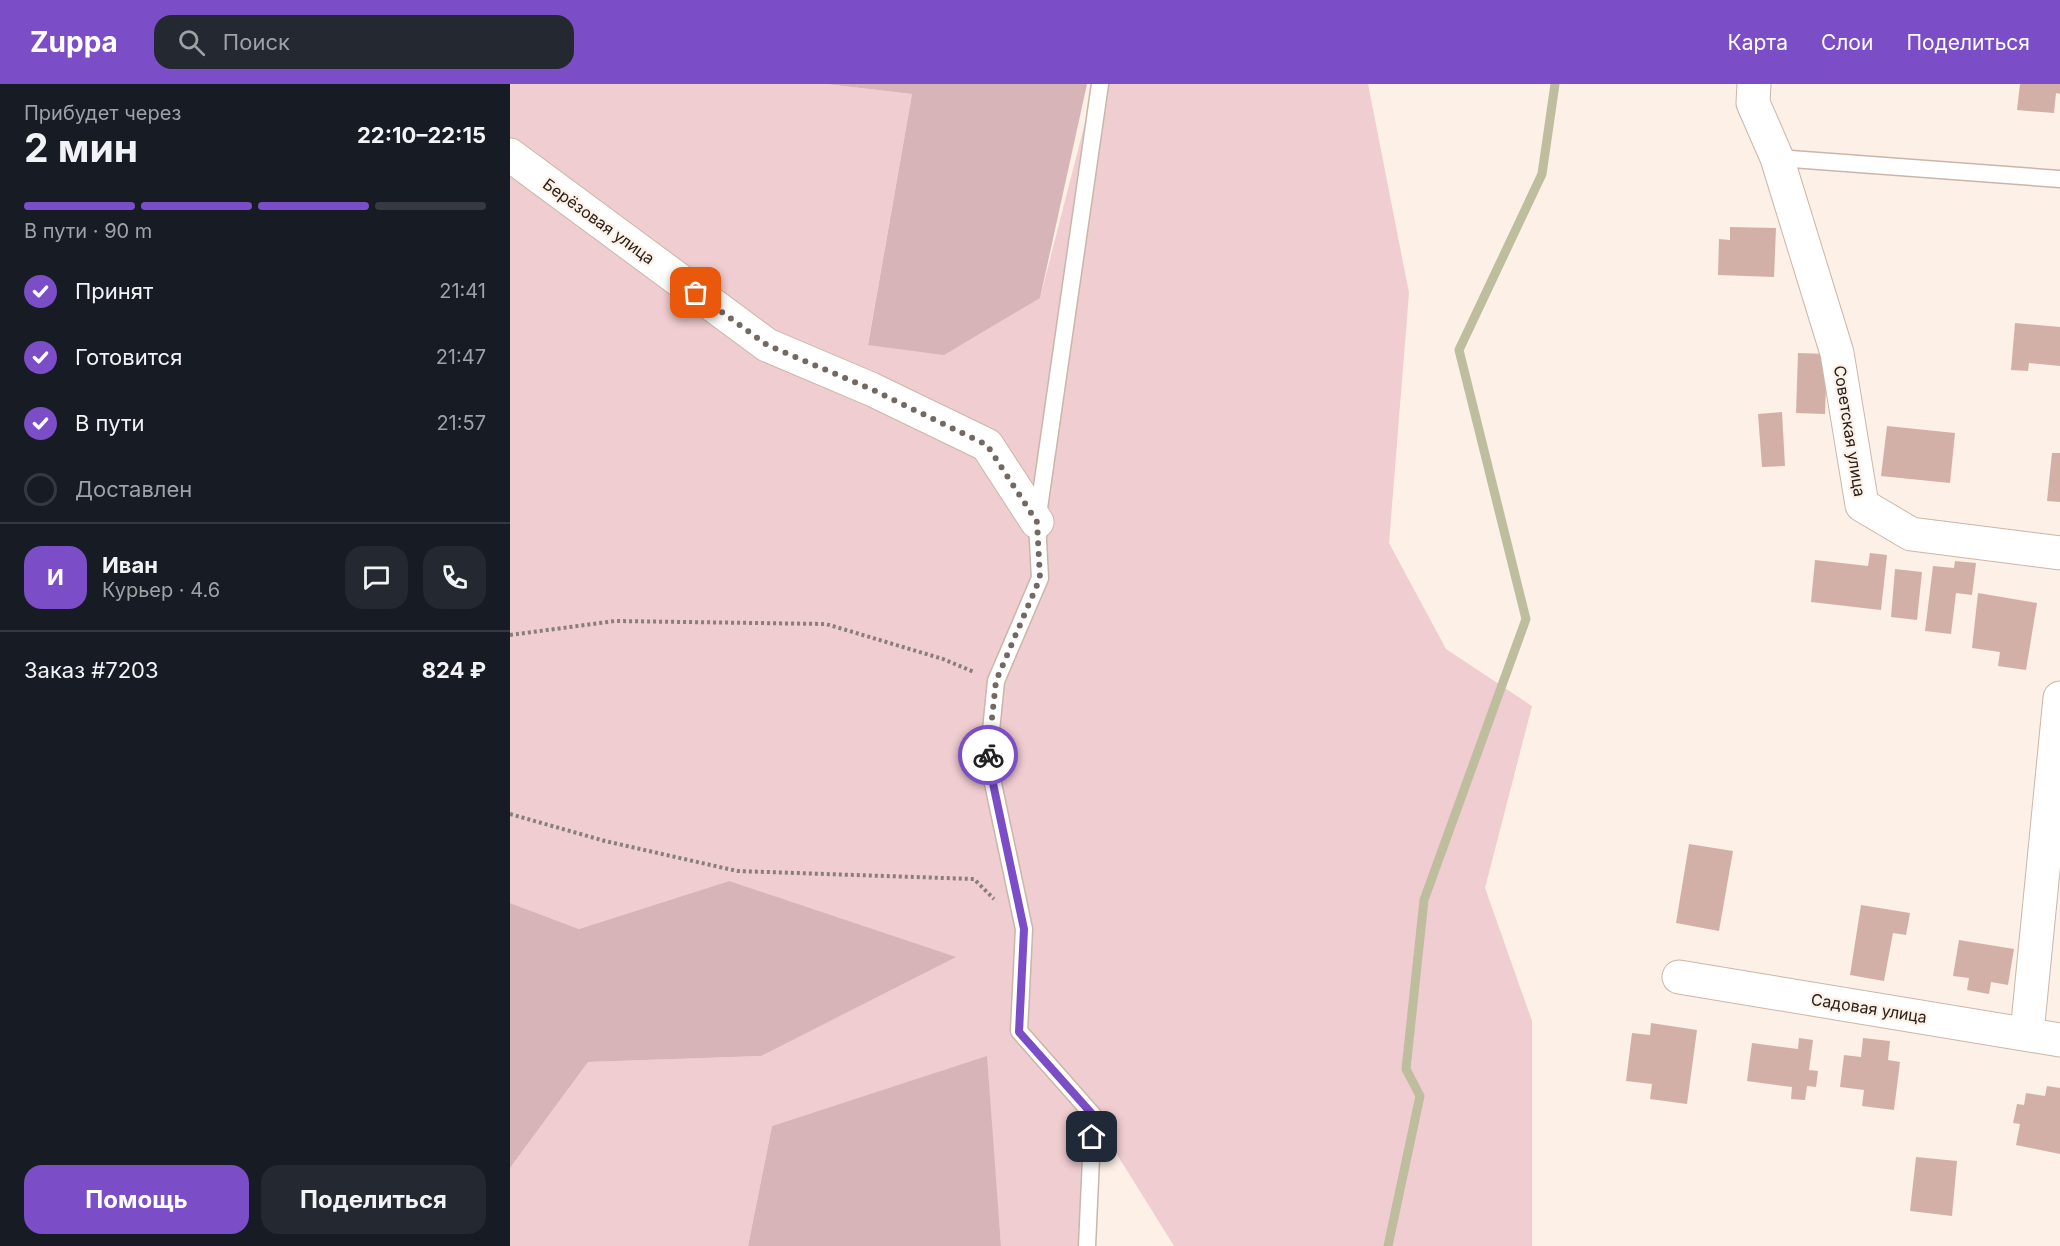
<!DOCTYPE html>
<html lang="ru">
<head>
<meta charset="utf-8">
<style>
	:root { --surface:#171b24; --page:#242831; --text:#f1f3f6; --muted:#9ea1a6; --line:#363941; --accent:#7b4dc6 }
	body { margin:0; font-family:Inter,sans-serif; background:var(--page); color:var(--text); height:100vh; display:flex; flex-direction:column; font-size:22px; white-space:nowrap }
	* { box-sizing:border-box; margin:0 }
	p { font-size:20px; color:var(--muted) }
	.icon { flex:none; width:33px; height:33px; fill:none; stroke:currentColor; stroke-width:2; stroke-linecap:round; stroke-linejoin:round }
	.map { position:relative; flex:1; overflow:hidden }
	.side { display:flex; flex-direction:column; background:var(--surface); width:510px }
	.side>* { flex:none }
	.pin { position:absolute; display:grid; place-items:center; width:51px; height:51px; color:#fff; margin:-26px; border-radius:12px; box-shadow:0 3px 9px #0006 }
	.courier { position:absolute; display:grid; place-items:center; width:60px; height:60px; margin:-30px; border:4px solid #7b4dc6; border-radius:50%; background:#fff; color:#222; box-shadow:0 2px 8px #0007 }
	.headline em { font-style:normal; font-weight:700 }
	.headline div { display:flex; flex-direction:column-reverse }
	.headline { display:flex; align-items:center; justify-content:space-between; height:102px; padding:0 24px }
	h1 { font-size:39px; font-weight:700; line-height:45px }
	.bar { display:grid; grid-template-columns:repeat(4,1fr); gap:9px 6px; align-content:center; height:72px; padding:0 24px }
	.bar i { height:8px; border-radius:4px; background:var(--line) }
	.bar .on { background:var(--accent) }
	.bar p { grid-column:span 4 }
	.line { display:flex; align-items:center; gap:15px; padding:0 24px; border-top:2px solid var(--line) }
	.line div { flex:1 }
	.round { display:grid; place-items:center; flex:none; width:63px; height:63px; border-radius:18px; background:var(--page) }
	ol { padding:0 24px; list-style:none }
	li { display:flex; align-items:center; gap:18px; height:66px }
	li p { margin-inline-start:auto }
	li .icon { padding:6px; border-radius:50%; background:var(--accent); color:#fff; stroke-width:4 }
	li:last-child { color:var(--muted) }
	li i { width:33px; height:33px; border:3px solid var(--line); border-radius:50% }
	.cta { display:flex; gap:12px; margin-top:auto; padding:12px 24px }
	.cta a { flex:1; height:69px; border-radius:18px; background:var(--accent); color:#fff; font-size:24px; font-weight:700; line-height:69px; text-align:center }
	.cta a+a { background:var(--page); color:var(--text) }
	header { display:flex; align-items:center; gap:36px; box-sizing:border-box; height:84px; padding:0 30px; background:var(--accent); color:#fff }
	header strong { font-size:28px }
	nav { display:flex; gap:33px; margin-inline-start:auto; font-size:21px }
	.search { width:420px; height:54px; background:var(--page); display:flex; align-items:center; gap:15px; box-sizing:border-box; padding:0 21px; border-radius:18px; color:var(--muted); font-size:22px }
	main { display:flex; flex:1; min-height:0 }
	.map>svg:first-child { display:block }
	.green { fill:#f0cdd1 }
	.forest { fill:#d7b4b8 }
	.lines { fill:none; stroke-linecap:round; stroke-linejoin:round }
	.stream { stroke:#bebd9e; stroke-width:9 }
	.building { fill:#d2b0a8 }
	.service-casing { stroke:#cab6a8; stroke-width:19 }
	.minor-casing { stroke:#cab6a8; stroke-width:35 }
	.path { stroke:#897f78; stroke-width:4; stroke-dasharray:3 3; stroke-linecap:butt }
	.service { stroke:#fff; stroke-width:16 }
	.minor { stroke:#fff; stroke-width:33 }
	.done { stroke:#736962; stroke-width:6; stroke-dasharray:0 10.8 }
	.route { stroke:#7b4dc6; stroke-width:8 }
	.labels { text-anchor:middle; stroke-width:4.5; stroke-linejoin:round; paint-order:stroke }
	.street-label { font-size:16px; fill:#28201b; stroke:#fdf0e7 }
</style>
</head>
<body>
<header>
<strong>Zuppa</strong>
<div class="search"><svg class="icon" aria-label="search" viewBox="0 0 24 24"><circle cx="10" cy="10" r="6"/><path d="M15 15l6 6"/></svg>Поиск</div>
<nav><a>Карта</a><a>Слои</a><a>Поделиться</a></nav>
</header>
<main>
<section class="side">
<div class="headline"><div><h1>2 мин</h1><p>Прибудет через</p></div><em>22:10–22:15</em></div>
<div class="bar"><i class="on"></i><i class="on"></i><i class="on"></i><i></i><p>В пути · 90 m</p></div>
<ol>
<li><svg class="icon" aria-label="check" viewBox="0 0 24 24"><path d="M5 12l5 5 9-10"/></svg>Принят<p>21:41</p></li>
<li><svg class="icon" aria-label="check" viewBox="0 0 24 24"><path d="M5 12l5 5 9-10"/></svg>Готовится<p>21:47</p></li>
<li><svg class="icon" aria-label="check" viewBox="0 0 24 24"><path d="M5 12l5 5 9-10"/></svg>В пути<p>21:57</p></li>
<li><i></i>Доставлен</li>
</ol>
<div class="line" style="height:108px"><b class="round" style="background:var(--accent);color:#fff">И</b><div><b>Иван</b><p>Курьер · 4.6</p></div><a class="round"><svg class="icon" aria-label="chat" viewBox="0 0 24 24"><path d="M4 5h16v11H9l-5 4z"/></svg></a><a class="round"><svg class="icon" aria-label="phone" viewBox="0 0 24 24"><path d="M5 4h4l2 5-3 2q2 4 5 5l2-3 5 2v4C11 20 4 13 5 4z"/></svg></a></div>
<div class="line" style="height:78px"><div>Заказ #7203</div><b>824 ₽</b></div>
<div class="cta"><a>Помощь</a><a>Поделиться</a></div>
</section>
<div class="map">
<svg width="1550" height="1162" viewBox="0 0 1550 1162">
	<rect width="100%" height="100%" fill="#fdf0e7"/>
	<!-- green -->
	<path class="green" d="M0,0H316L402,10L358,260L530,214L585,0H858L899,209L879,459L936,565L1022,622L975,804L1022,937V1162H664L583,1032L577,1162H491L476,973L262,1042L238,1162H0V1084L78,978L251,972L219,797L69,845L0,819Z"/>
	<!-- forest -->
	<g class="forest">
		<path d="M316,0H577L530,214L434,271L358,261L402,10Z"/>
		<path d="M219,797L446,873L251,972L78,978L0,1084V819L69,845Z"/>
		<path d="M477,972L491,1162H238L262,1042Z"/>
	</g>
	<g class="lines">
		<!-- stream -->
		<path class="stream" d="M878,1162L910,1012L896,985L914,816L1016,535L949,266L1032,90L1045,0"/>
	</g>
	<!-- building -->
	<g class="building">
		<path d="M1510,0H1550V10L1546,9L1544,29L1507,26Z"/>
		<path d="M1220,143L1266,144L1264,193L1208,191L1209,155L1220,156Z"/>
		<path d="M1505,239L1550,243V282L1519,279L1518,287L1501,286Z"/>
		<path d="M1288,269L1317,270L1315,330L1286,329Z"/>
		<path d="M1272,328L1275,382L1252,383L1248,330Z"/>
		<path d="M1377,342L1445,349L1440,399L1371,392Z"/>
		<path d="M1542,369H1550V418L1537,417Z"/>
		<path d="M1360,469L1377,471L1371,526L1301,518L1305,476L1358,482Z"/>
		<path d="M1445,477L1466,479L1462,511L1446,509L1441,550L1415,547L1423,482L1444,484Z"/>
		<path d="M1385,485L1412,488L1407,536L1381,533Z"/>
		<path d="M1468,509L1527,519L1516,586L1488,582L1490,568L1462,564Z"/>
		<path d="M1179,760L1223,767L1209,847L1166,839Z"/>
		<path d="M1351,821L1400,829L1396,851L1383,849L1374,897L1340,891Z"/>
		<path d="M1449,856L1504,865L1498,901L1481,898L1479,910L1457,906L1459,894L1443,892Z"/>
		<path d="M1141,939L1187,946L1177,1020L1140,1015L1142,1000L1116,997L1122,949L1140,951Z"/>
		<path d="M1289,954L1303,956L1299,986L1308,987L1306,1003L1297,1002L1295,1016L1281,1015L1282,1003L1237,997L1242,959L1288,965Z"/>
		<path d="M1353,954L1380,957L1378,976L1390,978L1384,1026L1352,1022L1354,1006L1330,1003L1334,971L1351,973Z"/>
		<path d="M1537,1002L1550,1004V1070L1506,1061L1510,1040L1503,1039L1507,1020L1514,1021L1516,1009L1535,1012Z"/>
		<path d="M1406,1073L1447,1077L1442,1132L1400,1127Z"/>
	</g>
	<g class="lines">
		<!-- service casing -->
		<g class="service-casing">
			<g id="service">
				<path d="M1267,74L1550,95"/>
				<path d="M577,1162L583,1031L509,947L514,845L478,676L486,597L530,494L527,438L590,0"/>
			</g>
		</g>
		<!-- minor casing -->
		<g class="minor-casing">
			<g id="minor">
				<path d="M1244,0L1243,19L1267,74L1327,269L1352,421L1401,450L1550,469"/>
				<path d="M0,71L257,261L361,305L477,361L527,438"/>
				<path d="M1169,893L1550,956"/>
				<path d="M1517,949L1550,614"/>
			</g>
		</g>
		<!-- path -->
		<g class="path">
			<path d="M0,551L105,537L316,540L433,575L464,588"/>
			<path d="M0,730L95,757L227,787L464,795L484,815"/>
		</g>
		<!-- service -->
		<use href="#service" class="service"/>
		<!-- minor -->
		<use href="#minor" class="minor"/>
	</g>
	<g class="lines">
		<!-- done -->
		<path class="done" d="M186,209L257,261L361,305L477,361L527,438L530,494L486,597L478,671"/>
		<!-- route -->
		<path class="route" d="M478,671V676L514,845L509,948L583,1031L582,1053"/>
	</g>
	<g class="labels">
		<!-- street labels -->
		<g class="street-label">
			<text transform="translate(89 137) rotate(36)" y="6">Берёзовая улица</text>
			<text transform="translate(1340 347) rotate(81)" y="6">Советская улица</text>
			<text transform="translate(1359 924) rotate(9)" y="6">Садовая улица</text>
		</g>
	</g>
</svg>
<div class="pin" style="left:186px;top:209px;background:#ea580c"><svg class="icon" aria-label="bag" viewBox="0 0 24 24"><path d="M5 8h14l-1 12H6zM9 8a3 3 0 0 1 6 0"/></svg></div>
<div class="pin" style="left:582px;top:1053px;background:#1f2937"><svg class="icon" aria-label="home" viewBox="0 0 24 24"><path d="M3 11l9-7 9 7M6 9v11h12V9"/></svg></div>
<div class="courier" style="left:478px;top:671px"><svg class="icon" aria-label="bike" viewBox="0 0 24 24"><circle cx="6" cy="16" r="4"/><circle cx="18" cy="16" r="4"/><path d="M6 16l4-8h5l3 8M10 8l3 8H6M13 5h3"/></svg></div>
</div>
</main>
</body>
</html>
